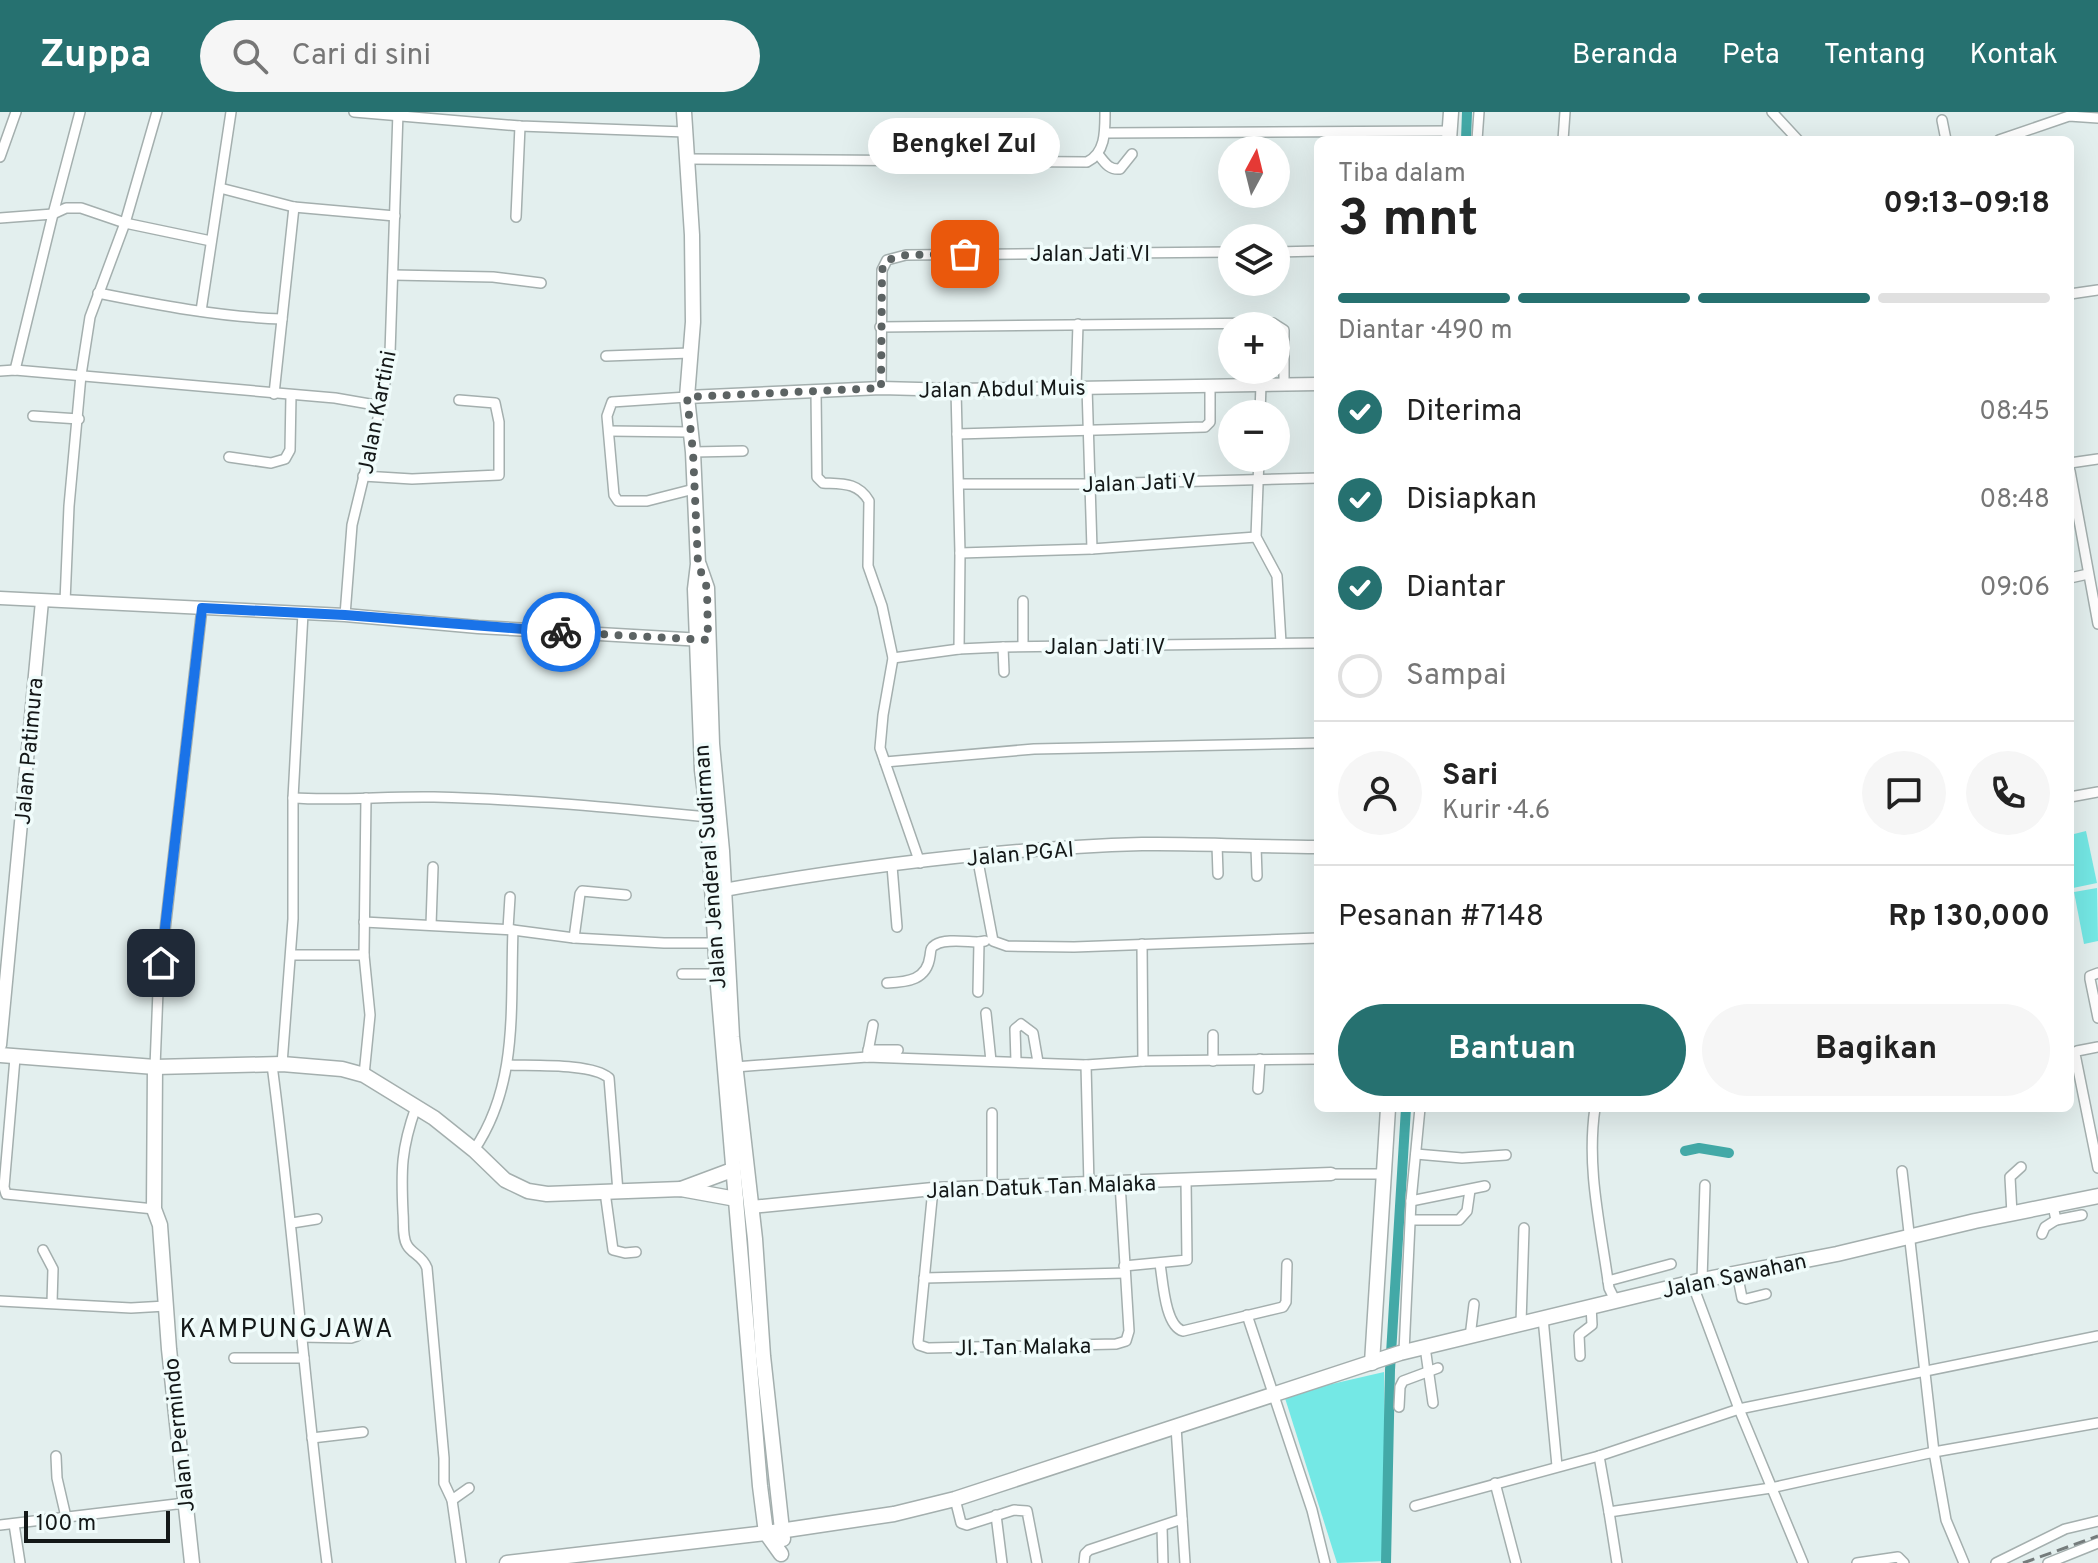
<!DOCTYPE html>
<html lang="id">
<head>
<meta charset="utf-8">
<style>
	:root { --surface:#fff; --page:#f6f6f6; --text:#222; --muted:#767676; --line:#e0e0e0; --accent:#267170 }
	body { margin:0; font-family:Overpass,sans-serif; background:var(--page); color:var(--text); height:100vh; display:flex; flex-direction:column; font-size:30px; white-space:nowrap }
	* { box-sizing:border-box; margin:0 }
	p { font-size:26px; color:var(--muted) }
	.icon { flex:none; width:44px; height:44px; fill:none; stroke:currentColor; stroke-width:2; stroke-linecap:round; stroke-linejoin:round }
	.map { position:relative; flex:1; overflow:hidden }
	.side { position:absolute; left:1314px; top:24px; width:760px; height:976px; display:flex; flex-direction:column; background:var(--surface); border-radius:12px; box-shadow:0 8px 32px #0002 }
	.side>* { flex:none }
	.needle { width:52px; rotate:7deg }
	.tools { position:absolute; left:1218px; top:24px; display:grid; gap:16px }
	.tools a { display:grid; place-items:center; width:72px; height:72px; border-radius:50%; background:var(--surface); box-shadow:0 8px 32px #0002; font-size:40px }
	.scale { position:absolute; left:24px; bottom:20px; width:146px; box-sizing:border-box; padding-left:8px; border:4px solid #141818; border-top:0; font-size:22px; line-height:28px; white-space:nowrap; color:#141818; -webkit-text-stroke:6px #f0fcfb; paint-order:stroke }
	.pin { position:absolute; display:grid; place-items:center; width:68px; height:68px; color:#fff; margin:-34px; border-radius:16px; box-shadow:0 4px 12px #0006 }
	.courier { position:absolute; display:grid; place-items:center; width:80px; height:80px; margin:-40px; border:6px solid #1a73e8; border-radius:50%; background:#fff; color:#222; box-shadow:0 2px 10px #0007 }
	.bubble { position:absolute; height:56px; border-radius:28px; background:var(--surface); box-shadow:0 8px 32px #0002; font-size:26px; font-weight:700; line-height:56px; text-align:center }
	.headline em { font-style:normal; font-weight:700 }
	.headline div { display:flex; flex-direction:column-reverse }
	.headline { display:flex; align-items:center; justify-content:space-between; height:136px; padding:0 24px }
	h1 { font-size:52px; font-weight:700; line-height:60px }
	.bar { display:grid; grid-template-columns:repeat(4,1fr); gap:12px 8px; align-content:center; height:96px; padding:0 24px }
	.bar i { height:10px; border-radius:6px; background:var(--line) }
	.bar .selected { background:var(--accent) }
	.bar p { grid-column:span 4 }
	.line { display:flex; align-items:center; gap:20px; padding:0 24px; border-top:2px solid var(--line) }
	.line div { flex:1 }
	.round { display:grid; place-items:center; flex:none; width:84px; height:84px; border-radius:42px; background:var(--page) }
	ol { padding:0 24px; list-style:none }
	li { display:flex; align-items:center; gap:24px; height:88px }
	li p { margin-inline-start:auto }
	li .icon { padding:8px; border-radius:50%; background:var(--accent); color:#fff; stroke-width:4 }
	li:last-child { color:var(--muted) }
	li i { width:44px; height:44px; border:4px solid var(--line); border-radius:50% }
	.cta { display:flex; gap:16px; margin-top:auto; padding:16px 24px }
	.cta a { flex:1; height:92px; border-radius:48px; background:var(--accent); color:#fff; font-size:32px; font-weight:700; line-height:92px; text-align:center }
	.cta a+a { background:var(--page); color:var(--text) }
	header { display:flex; align-items:center; gap:48px; box-sizing:border-box; height:112px; padding:0 40px; background:var(--accent); color:#fff }
	header strong { font-size:38px }
	nav { display:flex; gap:44px; margin-inline-start:auto; font-size:28px }
	.search { width:560px; height:72px; background:var(--page); display:flex; align-items:center; gap:20px; box-sizing:border-box; padding:0 28px; border-radius:44px; color:var(--muted); font-size:30px }
	.map>svg:first-child { display:block }
	.green { fill:#74e8e5 }
	.lines { fill:none; stroke-linecap:round; stroke-linejoin:round }
	.canal { stroke:#43a9a7; stroke-width:10 }
	.minor-casing { stroke:#a4afae; stroke-width:12 }
	.tertiary-casing { stroke:#a4afae; stroke-width:15 }
	.secondary-casing { stroke:#a4afae; stroke-width:17 }
	.primary-casing { stroke:#a4afae; stroke-width:17 }
	.minor { stroke:#fff; stroke-width:9 }
	.tertiary { stroke:#fff; stroke-width:12 }
	.secondary { stroke:#fff; stroke-width:14 }
	.primary { stroke:#fff; stroke-width:14 }
	.rail { stroke:#757c7c; stroke-width:3; stroke-dasharray:12 6; stroke-linecap:butt }
	.done { stroke:#5c6363; stroke-width:8; stroke-dasharray:0 14.4 }
	.route { stroke:#1a73e8; stroke-width:10 }
	.labels { text-anchor:middle; stroke-width:7; stroke-linejoin:round; paint-order:stroke }
	.street-label { font-size:22px; fill:#141818; stroke:#f0fcfb }
	.quarter-label { font-size:26px; letter-spacing:2px; fill:#141818; stroke:#f0fcfb }
</style>
</head>
<body>
<header>
<strong>Zuppa</strong>
<div class="search"><svg class="icon" aria-label="search" viewBox="0 0 24 24"><circle cx="10" cy="10" r="6"/><path d="M15 15l6 6"/></svg>Cari di sini</div>
<nav><a>Beranda</a><a>Peta</a><a>Tentang</a><a>Kontak</a></nav>
</header>
<div class="map">
<svg width="2098" height="1451" viewBox="0 0 2098 1451">
	<rect width="100%" height="100%" fill="#e3efee"/>
	<!-- green -->
	<g class="green">
		<path d="M2086,719L2097,771L2073,776L2070,759V723Z"/>
		<path d="M2097,776L2098,829L2084,832L2074,780Z"/>
		<path d="M1384,1260L1386,1449L1337,1451L1284,1283Z"/>
	</g>
	<g class="lines">
		<!-- canal -->
		<g class="canal">
			<path d="M1466,28L1467,0"/>
			<path d="M1685,1039L1699,1036L1729,1041"/>
			<path d="M1386,1451L1390,1258L1406,996"/>
		</g>
		<!-- minor casing -->
		<g class="minor-casing">
			<g id="minor">
				<path d="M80,0L53,102L66,96H81L125,111L211,129"/>
				<path d="M354,0L520,14L685,20"/>
				<path d="M1772,0L1798,28"/>
				<path d="M1942,8L1946,28"/>
				<path d="M1105,21L1450,19"/>
				<path d="M1477,28L1479,0"/>
				<path d="M1563,28L1565,0"/>
				<path d="M1999,28L2069,4L2098,6"/>
				<path d="M1098,42C1105,51 1109,58 1120,57L1132,42"/>
				<path d="M0,45L16,0"/>
				<path d="M687,47L1087,50C1106,41 1105,18 1105,0"/>
				<path d="M220,76L294,95L395,104"/>
				<path d="M516,105L520,14"/>
				<path d="M0,106L53,102L15,258"/>
				<path d="M1276,140L1318,139"/>
				<path d="M393,163L493,165L541,171"/>
				<path d="M98,181C158,193 220,205 282,207"/>
				<path d="M2070,182L2098,178"/>
				<path d="M201,199L231,0"/>
				<path d="M880,215L1273,211L1284,218V272"/>
				<path d="M606,244L690,241"/>
				<path d="M0,259L15,258L335,286L381,294"/>
				<path d="M1076,275L1078,212"/>
				<path d="M1087,275L1092,437"/>
				<path d="M881,276L882,158L887,148L906,143L1232,140"/>
				<path d="M956,278L960,441L959,537"/>
				<path d="M816,280L817,365L823,371C842,372 858,370 869,389L868,454L882,494L893,546L883,603L880,636L920,751"/>
				<path d="M274,282L294,95"/>
				<path d="M687,285L612,290L607,304L614,383L618,389H647L694,377"/>
				<path d="M1260,302L1261,272"/>
				<path d="M33,304L79,307"/>
				<path d="M609,319L689,320"/>
				<path d="M957,322L1205,315L1210,310V273"/>
				<path d="M693,340L743,339"/>
				<path d="M229,345L271,351L285,347L290,338L291,283"/>
				<path d="M1259,346L1256,425L1277,464L1281,531"/>
				<path d="M2070,351L2098,347"/>
				<path d="M2070,359L2098,512"/>
				<path d="M363,364L412,367L499,363V310L495,291L459,288"/>
				<path d="M959,372H1090L1318,366"/>
				<path d="M960,441L1092,437L1256,425"/>
				<path d="M2070,466L2088,462"/>
				<path d="M1023,489V534"/>
				<path d="M65,490L69,394L81,263L90,205L125,111L157,0"/>
				<path d="M345,503L352,413L381,294L390,241L398,0"/>
				<path d="M1003,535L1004,560"/>
				<path d="M893,546L959,537L1003,535L1318,531"/>
				<path d="M885,650L1034,637L1318,631"/>
				<path d="M2070,685L2098,680"/>
				<path d="M293,686C340,689 387,684 434,685C525,687 617,696 708,705"/>
				<path d="M1217,733L1218,762"/>
				<path d="M1256,735L1257,764"/>
				<path d="M977,744L993,829L1007,834L1074,835L1318,826"/>
				<path d="M892,754L897,815"/>
				<path d="M364,810L513,818L574,826L664,831H716"/>
				<path d="M431,813L433,755"/>
				<path d="M508,817L510,785"/>
				<path d="M574,826L580,782L582,779L626,783"/>
				<path d="M1142,832L1143,949"/>
				<path d="M291,843H364"/>
				<path d="M2098,861L2090,864V867L2098,906"/>
				<path d="M682,862H717"/>
				<path d="M887,871C908,870 927,868 930,844C931,838 930,836 935,833C945,826 967,830 979,830"/>
				<path d="M978,880L979,830L985,829"/>
				<path d="M986,901L991,949"/>
				<path d="M1213,923V949"/>
				<path d="M2098,935L2077,939L2075,942L2098,1056"/>
				<path d="M868,938H898"/>
				<path d="M867,945L873,913"/>
				<path d="M15,946L4,1075L6,1082L154,1097"/>
				<path d="M1016,949L1015,917L1021,912L1033,921L1038,950"/>
				<path d="M282,952L293,807V686L303,501"/>
				<path d="M272,953C294,1119 305,1285 327,1451"/>
				<path d="M508,953C532,954 593,951 609,966L618,1080"/>
				<path d="M1086,953L1089,1073"/>
				<path d="M155,955L158,879L202,496"/>
				<path d="M735,955L867,945L1086,953L1143,949L1318,947"/>
				<path d="M364,963L370,903L364,843L366,686"/>
				<path d="M1258,977L1260,947"/>
				<path d="M416,995C401,1037 401,1058 403,1101C404,1111 402,1125 407,1133C412,1142 423,1144 427,1156L444,1346V1371L452,1388L461,1451"/>
				<path d="M1595,996C1586,1057 1601,1116 1609,1176L1615,1188"/>
				<path d="M992,1001V1075"/>
				<path d="M474,1038C519,972 510,894 513,818"/>
				<path d="M1416,1042L1462,1046L1506,1043"/>
				<path d="M1902,1059L1934,1340L2098,1311"/>
				<path d="M1331,1062H1383"/>
				<path d="M933,1077L918,1230L919,1233L928,1236L1116,1232L1126,1229L1129,1219L1120,1071"/>
				<path d="M605,1080L613,1138L625,1141L636,1140"/>
				<path d="M1411,1089L1485,1074"/>
				<path d="M2012,1102L2010,1065L2021,1055"/>
				<path d="M1411,1108H1459L1467,1099L1470,1078"/>
				<path d="M2056,1108L2082,1103"/>
				<path d="M292,1111L317,1107"/>
				<path d="M2042,1122L2045,1115L2056,1108L2053,1094"/>
				<path d="M43,1138L53,1157L52,1191"/>
				<path d="M1160,1152C1163,1170 1165,1214 1183,1219L1283,1195L1286,1190L1287,1152"/>
				<path d="M1124,1154L1187,1148L1186,1068"/>
				<path d="M1737,1161L1742,1186L1746,1187L1766,1182"/>
				<path d="M924,1166L1125,1161"/>
				<path d="M1702,1168L1705,1073"/>
				<path d="M1608,1169L1671,1152"/>
				<path d="M1692,1171L1739,1297L1803,1451"/>
				<path d="M0,1189L131,1196L166,1194"/>
				<path d="M1247,1203L1312,1398L1325,1451"/>
				<path d="M1543,1206L1557,1354"/>
				<path d="M1521,1211L1524,1116"/>
				<path d="M302,1225L351,1226L357,1224L361,1217"/>
				<path d="M1470,1225L1474,1192"/>
				<path d="M1425,1235L1433,1291"/>
				<path d="M1404,1240L1411,1089L1420,996"/>
				<path d="M1580,1244L1579,1223L1592,1213L1591,1193"/>
				<path d="M234,1246H304"/>
				<path d="M1399,1295L1400,1275L1403,1269L1438,1256"/>
				<path d="M1176,1315L1185,1451"/>
				<path d="M312,1326L363,1320"/>
				<path d="M56,1344L57,1366L66,1405"/>
				<path d="M1599,1344L1609,1400L1771,1376L1934,1340L1946,1408L1964,1451"/>
				<path d="M1495,1371L1516,1451"/>
				<path d="M955,1387L961,1411L967,1413L1014,1398L1027,1399L1037,1451"/>
				<path d="M452,1388L469,1376"/>
				<path d="M1415,1394L1599,1344L1739,1297L2098,1224"/>
				<path d="M1609,1400L1617,1451"/>
				<path d="M996,1403L1002,1451"/>
				<path d="M14,1412L20,1451"/>
				<path d="M0,1413L185,1391"/>
				<path d="M1162,1415L1163,1451"/>
				<path d="M1084,1451L1085,1442L1089,1438L1182,1407"/>
				<path d="M1857,1451L1898,1445L1904,1451"/>
				<path d="M1996,1451L2065,1417L2098,1409"/>
				<path d="M2048,1451L2098,1431"/>
			</g>
		</g>
		<!-- tertiary casing -->
		<g class="tertiary-casing">
			<g id="tertiary">
				<path d="M687,285L881,276L956,278L1318,272"/>
				<path d="M0,486L345,503L478,515L703,528"/>
				<path d="M724,778C861,754 1002,736 1142,732C1200,731 1259,735 1318,735"/>
				<path d="M0,933L42,489"/>
				<path d="M751,1095L933,1077L1331,1062"/>
			</g>
		</g>
		<!-- secondary casing -->
		<g class="secondary-casing">
			<g id="secondary">
				<path d="M1449,28L1451,0"/>
				<path d="M0,943L155,955L282,952L342,957L364,963L434,1006L474,1038L505,1068L528,1079L547,1082L681,1077L736,1087"/>
				<path d="M155,955L154,1097L160,1113L169,1237L192,1451"/>
				<path d="M681,1077L732,1058"/>
				<path d="M1372,1251L1388,996"/>
				<path d="M507,1451L766,1421"/>
			</g>
		</g>
		<!-- primary casing -->
		<g class="primary-casing">
			<g id="primary">
				<path d="M684,0L692,123L693,210L687,285L693,340L698,452L695,477L702,658L708,705L717,862L760,1374L766,1421L781,1442"/>
				<path d="M699,453L707,476L712,632L722,739L732,925L755,1127L763,1244L783,1427"/>
				<path d="M766,1421L894,1402L955,1387L1400,1241L1702,1168L1837,1142L1975,1109L2098,1084"/>
			</g>
		</g>
		<!-- minor -->
		<use href="#minor" class="minor"/>
		<!-- tertiary -->
		<use href="#tertiary" class="tertiary"/>
		<!-- secondary -->
		<use href="#secondary" class="secondary"/>
		<!-- primary -->
		<use href="#primary" class="primary"/>
		<!-- rail -->
		<path class="rail" d="M2023,1451L2098,1424"/>
	</g>
	<g class="lines">
		<!-- done -->
		<path class="done" d="M561,520L708,528L707,476L698,452L693,340L687,285L881,276L882,158L887,148L906,143L965,142"/>
		<!-- route -->
		<path class="route" d="M161,851L202,496L345,503L561,520"/>
	</g>
	<g class="labels">
		<!-- street labels -->
		<g class="street-label">
			<text x="1090" y="149">Jalan Jati VI</text>
			<text transform="translate(1002 276) rotate(-1)" y="8">Jalan Abdul Muis</text>
			<text transform="translate(376 300) rotate(-79)" y="8">Jalan Kartini</text>
			<text transform="translate(1139 370) rotate(-2)" y="8">Jalan Jati V</text>
			<text x="1105" y="542">Jalan Jati IV</text>
			<text transform="translate(28 639) rotate(-85)" y="8">Jalan Patimura</text>
			<text transform="translate(1020 741) rotate(-5)" y="8">Jalan PGAI</text>
			<text transform="translate(709 755) rotate(-94)" y="8">Jalan Jenderal Sudirman</text>
			<text transform="translate(1041 1074) rotate(-2)" y="8">Jalan Datuk Tan Malaka</text>
			<text transform="translate(1734 1163) rotate(-12)" y="8">Jalan Sawahan</text>
			<text transform="translate(1023 1234) rotate(-1)" y="8">Jl. Tan Malaka</text>
			<text transform="translate(178 1323) rotate(-96)" y="8">Jalan Permindo</text>
		</g>
		<!-- quarter labels -->
		<g class="quarter-label">
			<text x="287" y="1225">KAMPUNGJAWA</text>
		</g>
	</g>
</svg>
<div class="tools">
<a><svg class="needle" viewBox="-14 -14 28 28"><path d="M0-13l5 13h-10z" fill="#e53935"/><path d="M0 13l5-13h-10z" fill="#767676"/></svg></a>
<a><svg class="icon" aria-label="layers" viewBox="0 0 24 24"><path d="M12 4l9 5-9 5-9-5zM3 14l9 5 9-5"/></svg></a>
<a>+</a>
<a>−</a>
</div>
<div class="scale">100 m</div>
<div class="pin" style="left:965px;top:142px;background:#ea580c"><svg class="icon" aria-label="bag" viewBox="0 0 24 24"><path d="M5 8h14l-1 12H6zM9 8a3 3 0 0 1 6 0"/></svg></div>
<div class="pin" style="left:161px;top:851px;background:#1f2937"><svg class="icon" aria-label="home" viewBox="0 0 24 24"><path d="M3 11l9-7 9 7M6 9v11h12V9"/></svg></div>
<div class="courier" style="left:561px;top:520px"><svg class="icon" aria-label="bike" viewBox="0 0 24 24"><circle cx="6" cy="16" r="4"/><circle cx="18" cy="16" r="4"/><path d="M6 16l4-8h5l3 8M10 8l3 8H6M13 5h3"/></svg></div>
<div class="bubble" style="left:868px;top:6px;width:192px">Bengkel Zul</div>
<section class="side">
<div class="headline"><div><h1>3 mnt</h1><p>Tiba dalam</p></div><em>09:13–09:18</em></div>
<div class="bar"><i class="selected"></i><i class="selected"></i><i class="selected"></i><i></i><p>Diantar · 490 m</p></div>
<ol>
<li><svg class="icon" aria-label="check" viewBox="0 0 24 24"><path d="M5 12l5 5 9-10"/></svg>Diterima<p>08:45</p></li>
<li><svg class="icon" aria-label="check" viewBox="0 0 24 24"><path d="M5 12l5 5 9-10"/></svg>Disiapkan<p>08:48</p></li>
<li><svg class="icon" aria-label="check" viewBox="0 0 24 24"><path d="M5 12l5 5 9-10"/></svg>Diantar<p>09:06</p></li>
<li><i></i>Sampai</li>
</ol>
<div class="line" style="height:144px"><a class="round"><svg class="icon" aria-label="person" viewBox="0 0 24 24"><circle cx="12" cy="8" r="4"/><path d="M4 21q1-7 8-7t8 7"/></svg></a><div><b>Sari</b><p>Kurir · 4.6</p></div><a class="round"><svg class="icon" aria-label="chat" viewBox="0 0 24 24"><path d="M4 5h16v11H9l-5 4z"/></svg></a><a class="round"><svg class="icon" aria-label="phone" viewBox="0 0 24 24"><path d="M5 4h4l2 5-3 2q2 4 5 5l2-3 5 2v4C11 20 4 13 5 4z"/></svg></a></div>
<div class="line" style="height:104px"><div>Pesanan #7148</div><b>Rp 130,000</b></div>
<div class="cta"><a>Bantuan</a><a>Bagikan</a></div>
</section>
</div>
</body>
</html>
